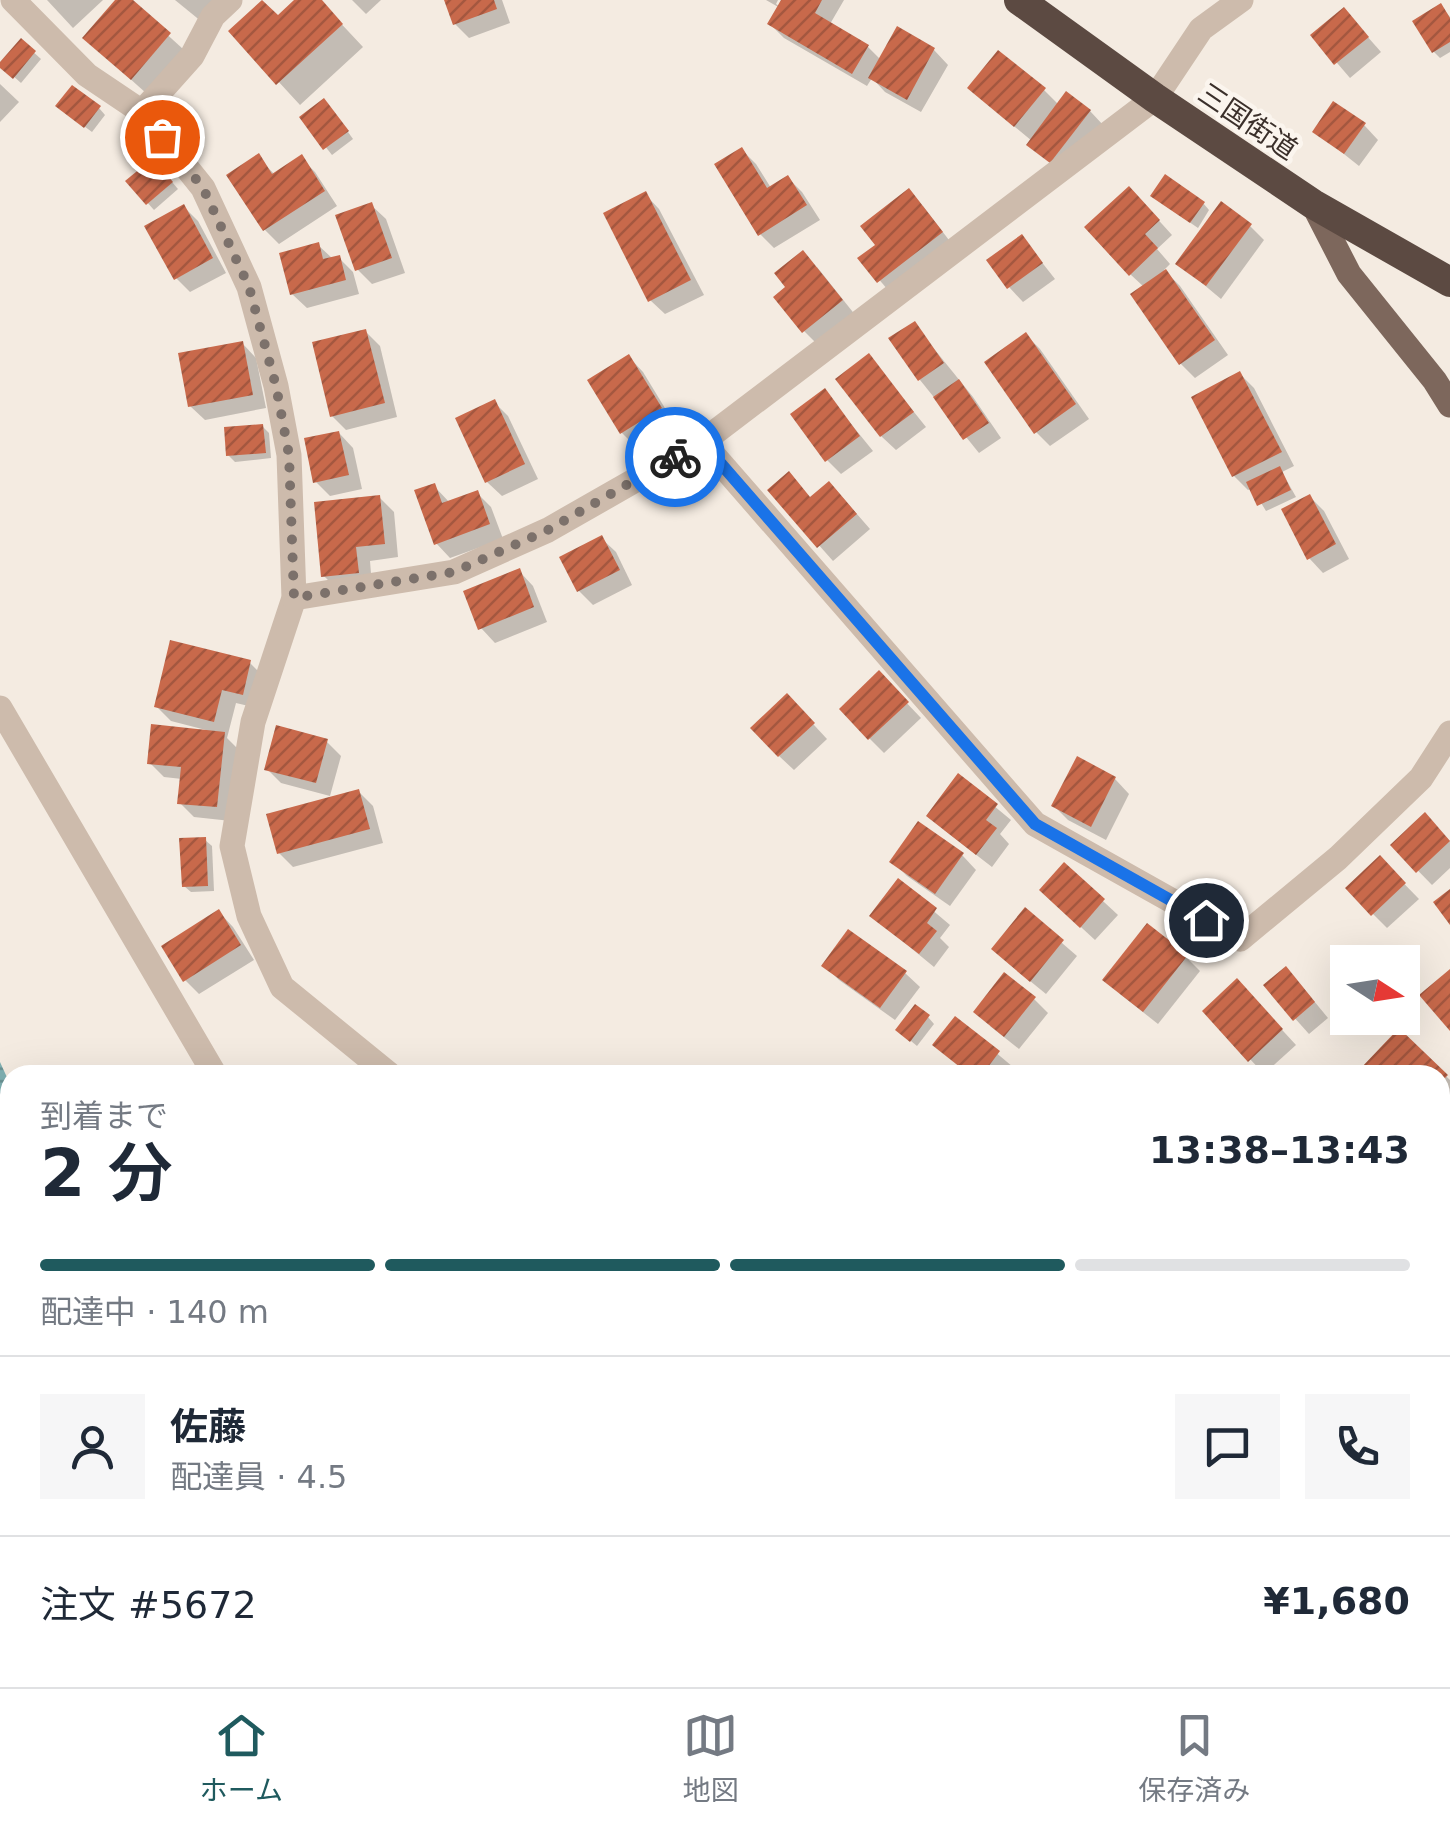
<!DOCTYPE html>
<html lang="ja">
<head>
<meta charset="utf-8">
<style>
	:root { --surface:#fff; --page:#f6f6f7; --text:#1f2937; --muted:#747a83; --line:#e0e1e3; --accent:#1f5a5e }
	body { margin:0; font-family:"DejaVu Sans","Noto Sans JP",sans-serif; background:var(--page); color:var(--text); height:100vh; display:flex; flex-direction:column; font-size:38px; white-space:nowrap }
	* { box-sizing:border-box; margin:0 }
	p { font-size:32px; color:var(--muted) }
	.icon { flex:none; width:55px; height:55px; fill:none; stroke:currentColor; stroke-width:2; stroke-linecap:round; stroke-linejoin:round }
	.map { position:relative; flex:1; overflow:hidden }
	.sheet { position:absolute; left:0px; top:1065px; width:1450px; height:622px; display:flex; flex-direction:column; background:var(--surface); border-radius:30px 30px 0 0; box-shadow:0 10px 40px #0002 }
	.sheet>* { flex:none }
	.needle { width:65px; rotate:102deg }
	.tools { position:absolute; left:1330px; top:945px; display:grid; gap:20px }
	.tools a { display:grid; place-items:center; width:90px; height:90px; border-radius:0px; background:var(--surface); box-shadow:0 10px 40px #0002; font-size:50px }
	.pin { position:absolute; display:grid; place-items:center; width:85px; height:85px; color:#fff; margin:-42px; border:5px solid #fff; border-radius:50%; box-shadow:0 2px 10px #0007 }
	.courier { position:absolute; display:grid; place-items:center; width:100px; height:100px; margin:-50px; border:8px solid #1a73e8; border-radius:50%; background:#fff; color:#222; box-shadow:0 2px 12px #0007 }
	.headline em { font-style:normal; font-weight:600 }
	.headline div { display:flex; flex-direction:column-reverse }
	.headline { display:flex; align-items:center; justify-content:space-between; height:170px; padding:0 40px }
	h1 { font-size:65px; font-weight:600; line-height:75px }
	.bar { display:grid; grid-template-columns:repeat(4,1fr); gap:15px 10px; align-content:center; height:120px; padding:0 40px }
	.bar i { height:12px; border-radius:8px; background:var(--line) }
	.bar .selected { background:var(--accent) }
	.bar p { grid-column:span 4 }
	.line { display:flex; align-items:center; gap:25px; padding:0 40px; border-top:2px solid var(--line) }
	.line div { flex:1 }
	.round { display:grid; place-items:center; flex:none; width:105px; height:105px; border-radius:0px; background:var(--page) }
	.dock { display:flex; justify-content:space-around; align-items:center; height:140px; border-top:2px solid var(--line); background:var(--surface); font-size:28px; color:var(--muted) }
	.dock a { display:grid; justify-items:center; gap:5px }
	.dock .selected { color:var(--accent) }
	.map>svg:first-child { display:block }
	.water { fill:url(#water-rules) }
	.shadow { fill:#0003 }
	.building { fill:url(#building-hatch) }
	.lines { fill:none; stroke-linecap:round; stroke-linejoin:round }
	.minor { stroke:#cdbbac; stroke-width:25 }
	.major { stroke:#7d675c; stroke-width:25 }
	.highway { stroke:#5c4a42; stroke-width:30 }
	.done { stroke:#7c716b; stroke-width:10; stroke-dasharray:0 18 }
	.route { stroke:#1a73e8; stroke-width:12 }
	.labels { text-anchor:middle; stroke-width:9; stroke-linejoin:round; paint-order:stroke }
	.street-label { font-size:28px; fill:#3b302b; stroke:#fbf5ee }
</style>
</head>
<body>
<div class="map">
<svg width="1450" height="1687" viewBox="0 0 1450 1687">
	<defs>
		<pattern id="water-rules" width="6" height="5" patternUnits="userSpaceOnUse" patternTransform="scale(2.5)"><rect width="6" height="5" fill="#7fb0b2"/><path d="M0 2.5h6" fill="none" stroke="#699091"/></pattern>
		<pattern id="building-hatch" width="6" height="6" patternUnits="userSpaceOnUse" patternTransform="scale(2.5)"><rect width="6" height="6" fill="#c8694b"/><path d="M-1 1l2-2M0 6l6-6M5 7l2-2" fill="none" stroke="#a4573f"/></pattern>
	</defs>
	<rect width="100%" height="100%" fill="#f4ebe1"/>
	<!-- water -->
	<path class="water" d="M0,1062L10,1084V1678H290L295,1687H0Z"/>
	<!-- shadow -->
	<g class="shadow">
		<path d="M47,0H103L73,28Z"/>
		<path d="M118,0H129L183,49L146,93L100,52Z"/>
		<path d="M175,0H213L202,22Z"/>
		<path d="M298,0H319L363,47L300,105L232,31L279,17Z"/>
		<path d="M352,0H381L366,14Z"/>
		<path d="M446,0H502L510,23L469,38L455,24Z"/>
		<path d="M766,0H778L776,4L780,7L784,0H844L830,24L868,47L881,60L898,30L934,50L948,65L921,112L885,92L872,78L867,86L784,38L770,24L780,8Z"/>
		<path d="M1441,6L1450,17V52L1440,58L1434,52Z"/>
		<path d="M1344,10L1381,52L1350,78L1313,35Z"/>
		<path d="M21,41L41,59L21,83L1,65Z"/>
		<path d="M0,84L19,102L0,122Z"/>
		<path d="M1044,90L1059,105L1090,111L1104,126L1066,176L1030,145L1032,141L985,102Z"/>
		<path d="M330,107L353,139L332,155L302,117Z"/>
		<path d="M99,108L105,115L92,132L65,112Z"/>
		<path d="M1364,125L1378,140L1359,166L1315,131Z"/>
		<path d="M742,150L756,164L771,188L788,178L802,192L820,220L774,248L760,234Z"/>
		<path d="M258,157L275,175L301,158L315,172L337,206L279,244L265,230L230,175Z"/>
		<path d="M159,167L178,189L154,210L129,182Z"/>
		<path d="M645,194L659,209L704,295L665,314L650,300Z"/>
		<path d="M1160,202L1203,203L1209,210L1198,228Z"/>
		<path d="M1143,203L1172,235L1157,249L1170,264L1164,270L1180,286L1228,355L1195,378L1181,364L1144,287L1130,274Z"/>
		<path d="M371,205L386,219L405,273L372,284L358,270Z"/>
		<path d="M923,206L955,248L893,296L861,258Z"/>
		<path d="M184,207L198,221L226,273L190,292L176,278Z"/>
		<path d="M1250,226L1264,240L1221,299L1178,263Z"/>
		<path d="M1022,237L1055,279L1023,302L1009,287Z"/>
		<path d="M318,245L333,259L339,258L353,272L359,294L307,308L292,294Z"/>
		<path d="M817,267L856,316L818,345L804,331Z"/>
		<path d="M914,324L973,397L1001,438L979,453L920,380Z"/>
		<path d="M366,332L380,346L397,417L346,430L332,416Z"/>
		<path d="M1026,335L1040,349L1089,419L1050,446L1036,432Z"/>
		<path d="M242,343L256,358L266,408L205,420L190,406Z"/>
		<path d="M869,356L926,427L896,450L881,436Z"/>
		<path d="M629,357L643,372L674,423L636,447L622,433Z"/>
		<path d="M1240,374L1254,388L1294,466L1282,472L1296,497L1266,511L1252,488L1248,490L1234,476Z"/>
		<path d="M825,392L873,451L841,474L827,460Z"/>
		<path d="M494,402L508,416L538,479L502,496L487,482Z"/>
		<path d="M262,426L269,433L271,458L235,462L228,455Z"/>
		<path d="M339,433L353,448L362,489L330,496L316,482Z"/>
		<path d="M434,486L450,503L477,493L491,507L503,539L450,558L436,543Z"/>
		<path d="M770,490L812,499L843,498L870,529L833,561Z"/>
		<path d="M379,497L394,512L398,557L370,561L372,586L338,590L324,576Z"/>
		<path d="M1310,497L1324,511L1349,559L1323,573L1309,558Z"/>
		<path d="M601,538L616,552L632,585L593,605L579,591Z"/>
		<path d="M519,571L533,586L547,622L495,643L481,628Z"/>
		<path d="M250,663L264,677L257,708L236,703L227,738L238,749L231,821L194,817L180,803L182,779L164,777L150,763L206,730L171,721L156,706Z"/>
		<path d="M879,674L921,718L884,753L869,738Z"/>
		<path d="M801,711L827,739L794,770L779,756Z"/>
		<path d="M326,741L341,756L330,796L281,783L267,769Z"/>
		<path d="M959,777L1011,820L1000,834L1009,844L992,867L944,830Z"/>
		<path d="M1115,779L1129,794L1106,840L1068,820L1054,806Z"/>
		<path d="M359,792L373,806L383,843L293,867L279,853Z"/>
		<path d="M1425,815L1450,841V868L1432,885L1393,845Z"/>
		<path d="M205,840L212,846L214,891L191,892L184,886Z"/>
		<path d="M962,855L976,870L950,906L907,876L893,862Z"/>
		<path d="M1380,859L1419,899L1387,928L1348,889Z"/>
		<path d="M1064,865L1118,915L1095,940L1056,904Z"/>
		<path d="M898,881L950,925L940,938L949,947L934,967L872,916Z"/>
		<path d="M1025,911L1077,956L1046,994L1008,963Z"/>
		<path d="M219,912L233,927L254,960L199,994L185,980Z"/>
		<path d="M1186,957L1200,971L1158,1024L1120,994Z"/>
		<path d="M825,966L905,973L920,987L895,1020L839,980Z"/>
		<path d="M1300,984L1328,1018L1309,1034L1266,986Z"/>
		<path d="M1251,996L1296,1045L1264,1074L1205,1011Z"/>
		<path d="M1034,999L1048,1013L1019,1049L990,1026Z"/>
		<path d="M928,1017L934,1024L917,1046L905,1036Z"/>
		<path d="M956,1019L1013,1067L1007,1075H969L936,1045Z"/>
		<path d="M1399,1032L1450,1080V1101L1440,1112V1075H1369Z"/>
		<path d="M1440,1190L1450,1199V1272L1440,1264Z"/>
		<path d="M1440,1306L1450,1316V1355L1440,1366Z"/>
	</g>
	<!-- building -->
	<g class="building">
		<path d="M115,0H133L171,33L131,80L82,38Z"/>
		<path d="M262,0L278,15L294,0H322L343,24L276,85L228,31Z"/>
		<path d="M444,0H494L497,9L453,25Z"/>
		<path d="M781,0H822L815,13L869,45L852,74L767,24Z"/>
		<path d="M1441,3L1450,18V42L1432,53L1412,21Z"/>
		<path d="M1344,7L1369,37L1334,65L1310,35Z"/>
		<path d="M897,26L935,48L907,100L868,78Z"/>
		<path d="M21,38L36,51L13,79L0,68V62Z"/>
		<path d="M998,50L1046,88L1014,127L967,88Z"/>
		<path d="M72,85L101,106L84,128L55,106Z"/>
		<path d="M1066,91L1091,110L1050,163L1026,145Z"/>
		<path d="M324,98L349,131L323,150L299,117Z"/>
		<path d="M1333,101L1366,123L1344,154L1312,132Z"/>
		<path d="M742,147L767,188L788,175L807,205L758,236L714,164Z"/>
		<path d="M259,153L272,174L302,154L325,191L263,231L226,175Z"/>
		<path d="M153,158L173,182L146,205L125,181Z"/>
		<path d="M1165,174L1205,202L1190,223L1150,196Z"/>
		<path d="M1129,186L1160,220L1145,234L1158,248L1129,276L1084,227Z"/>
		<path d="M909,188L943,232L877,283L857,258L875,245L860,226Z"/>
		<path d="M646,191L691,280L648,302L603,213Z"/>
		<path d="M1221,201L1252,224L1206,286L1175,264Z"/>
		<path d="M372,202L392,258L355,271L335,215Z"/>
		<path d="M184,204L213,258L174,280L144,226Z"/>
		<path d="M1022,234L1043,263L1007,289L986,260Z"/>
		<path d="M319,242L323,259L340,255L346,280L290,295L279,253Z"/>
		<path d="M803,250L843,300L802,333L773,297L785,287L774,273Z"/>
		<path d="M1166,269L1215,340L1179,365L1130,294Z"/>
		<path d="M915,321L944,363L918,381L888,338Z"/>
		<path d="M366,329L385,403L330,417L312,342Z"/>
		<path d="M1026,332L1076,404L1034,434L984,362Z"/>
		<path d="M243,341L253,395L188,407L178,353Z"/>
		<path d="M869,353L914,412L880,437L835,379Z"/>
		<path d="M629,354L662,408L620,434L587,380Z"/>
		<path d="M1240,371L1282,452L1232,477L1191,397Z"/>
		<path d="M959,379L989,423L963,440L933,397Z"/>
		<path d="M825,388L860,436L825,462L790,414Z"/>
		<path d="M495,399L525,464L485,483L455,418Z"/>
		<path d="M263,424L266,453L226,456L224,427Z"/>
		<path d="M339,431L349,475L313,483L304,438Z"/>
		<path d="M1280,466L1291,490L1257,506L1246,482Z"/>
		<path d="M789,471L810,497L829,481L857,514L817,548L767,490Z"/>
		<path d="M435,483L442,503L478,490L490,524L434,545L414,490Z"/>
		<path d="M1310,494L1336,544L1307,560L1281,509Z"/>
		<path d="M380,495L385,544L356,547L359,573L321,577L314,502Z"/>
		<path d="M602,535L620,570L577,592L559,557Z"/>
		<path d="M520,568L534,607L478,630L463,591Z"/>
		<path d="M170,640L251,660L243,695L222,690L214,722L154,707Z"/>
		<path d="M879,670L909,702L868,740L839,709Z"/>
		<path d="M787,693L815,723L778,757L750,728Z"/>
		<path d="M151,724L225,732L217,807L177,804L181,767L147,764Z"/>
		<path d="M276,725L328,739L316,783L264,770Z"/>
		<path d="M1077,756L1116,777L1091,827L1051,806Z"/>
		<path d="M958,773L998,804L986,820L997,828L976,855L926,816Z"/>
		<path d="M359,789L370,829L277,854L266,814Z"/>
		<path d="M1425,812L1450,841L1416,873L1390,845Z"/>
		<path d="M918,821L964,853L935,894L889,862Z"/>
		<path d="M206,837L208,886L182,887L179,838Z"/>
		<path d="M1380,855L1406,883L1371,916L1345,888Z"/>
		<path d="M1064,862L1105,899L1080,928L1039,890Z"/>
		<path d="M898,878L937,908L927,923L937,931L919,954L869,916Z"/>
		<path d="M1450,889V925L1433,902Z"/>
		<path d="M1025,907L1064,940L1030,982L991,949Z"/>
		<path d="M219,909L241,945L183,982L161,946Z"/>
		<path d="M1147,923L1188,955L1143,1012L1102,980Z"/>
		<path d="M848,929L907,971L880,1008L821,966Z"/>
		<path d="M1286,966L1315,1002L1293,1021L1263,985Z"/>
		<path d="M1450,969V1031L1419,995Z"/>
		<path d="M1004,972L1036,997L1004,1037L973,1012Z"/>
		<path d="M1237,978L1283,1029L1248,1062L1202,1011Z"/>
		<path d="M915,1004L930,1015L910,1042L895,1030Z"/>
		<path d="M955,1016L1000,1051L982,1075H970L932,1045Z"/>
		<path d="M1399,1028L1448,1075L1440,1083V1075H1366L1360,1069Z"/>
		<path d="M1440,1187L1450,1195V1249L1440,1261Z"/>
	</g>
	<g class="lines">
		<!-- minor -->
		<g class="minor">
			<path d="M13,0L87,75L142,112L203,188L249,287L276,386L289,455L294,598L253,722L232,846L249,916L282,987L390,1075"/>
			<path d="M142,112L192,56L213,16L230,0"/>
			<path d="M702,442L1035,824L1240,939L1338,858L1421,778L1450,733"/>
			<path d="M294,598L454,572L548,530L702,442L1155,98L1201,29L1241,0"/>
			<path d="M0,708L215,1075"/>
			<path d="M1440,1130L1450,1119"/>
			<path d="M600,1678L606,1687"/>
			<path d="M903,1678L916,1687"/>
			<path d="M796,1687L797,1678"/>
		</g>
		<!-- major -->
		<path class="major" d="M1313,204L1349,274L1435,381L1450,405"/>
		<!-- highway -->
		<path class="highway" d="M1019,0L1155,98L1313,204L1450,282"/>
	</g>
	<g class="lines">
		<!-- done -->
		<path class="done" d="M162,137L203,188L249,287L276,386L289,455L294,598L454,572L548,530L675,457"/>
		<!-- route -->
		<path class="route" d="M675,457L702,442L1035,824L1206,920"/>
	</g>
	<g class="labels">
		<!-- street labels -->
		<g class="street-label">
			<text transform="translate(1248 121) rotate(34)" y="10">三国街道</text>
		</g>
	</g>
</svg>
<div class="tools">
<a><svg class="needle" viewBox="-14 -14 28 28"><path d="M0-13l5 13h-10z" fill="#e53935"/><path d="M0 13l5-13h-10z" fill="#747a83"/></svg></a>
</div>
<div class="pin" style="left:162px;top:137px;background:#ea580c"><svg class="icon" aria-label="bag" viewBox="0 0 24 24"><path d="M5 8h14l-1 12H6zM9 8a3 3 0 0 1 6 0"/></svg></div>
<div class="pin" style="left:1206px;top:920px;background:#1f2937"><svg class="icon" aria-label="home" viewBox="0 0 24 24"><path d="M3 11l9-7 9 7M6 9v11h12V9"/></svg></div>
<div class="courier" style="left:675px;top:457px"><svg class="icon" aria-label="bike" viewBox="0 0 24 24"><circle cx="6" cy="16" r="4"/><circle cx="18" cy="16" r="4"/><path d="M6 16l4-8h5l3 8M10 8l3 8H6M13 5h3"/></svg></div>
<section class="sheet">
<div class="headline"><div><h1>2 分</h1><p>到着まで</p></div><em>13:38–13:43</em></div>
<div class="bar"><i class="selected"></i><i class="selected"></i><i class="selected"></i><i></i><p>配達中 · 140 m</p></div>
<div class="line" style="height:180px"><a class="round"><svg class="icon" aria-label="person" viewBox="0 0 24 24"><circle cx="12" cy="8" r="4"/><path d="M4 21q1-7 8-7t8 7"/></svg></a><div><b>佐藤</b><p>配達員 · 4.5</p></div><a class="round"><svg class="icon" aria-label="chat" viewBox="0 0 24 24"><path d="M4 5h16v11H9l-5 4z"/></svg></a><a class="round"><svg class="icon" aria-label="phone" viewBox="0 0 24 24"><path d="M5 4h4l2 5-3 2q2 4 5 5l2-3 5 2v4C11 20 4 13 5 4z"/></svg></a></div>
<div class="line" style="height:130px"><div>注文 #5672</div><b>¥1,680</b></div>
</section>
</div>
<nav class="dock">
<a class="selected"><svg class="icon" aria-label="home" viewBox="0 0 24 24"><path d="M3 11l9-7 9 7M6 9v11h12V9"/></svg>ホーム</a>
<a><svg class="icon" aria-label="map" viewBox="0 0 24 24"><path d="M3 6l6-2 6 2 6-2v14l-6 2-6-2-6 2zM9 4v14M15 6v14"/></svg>地図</a>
<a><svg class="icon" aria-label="saved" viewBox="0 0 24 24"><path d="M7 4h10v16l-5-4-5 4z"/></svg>保存済み</a>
</nav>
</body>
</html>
